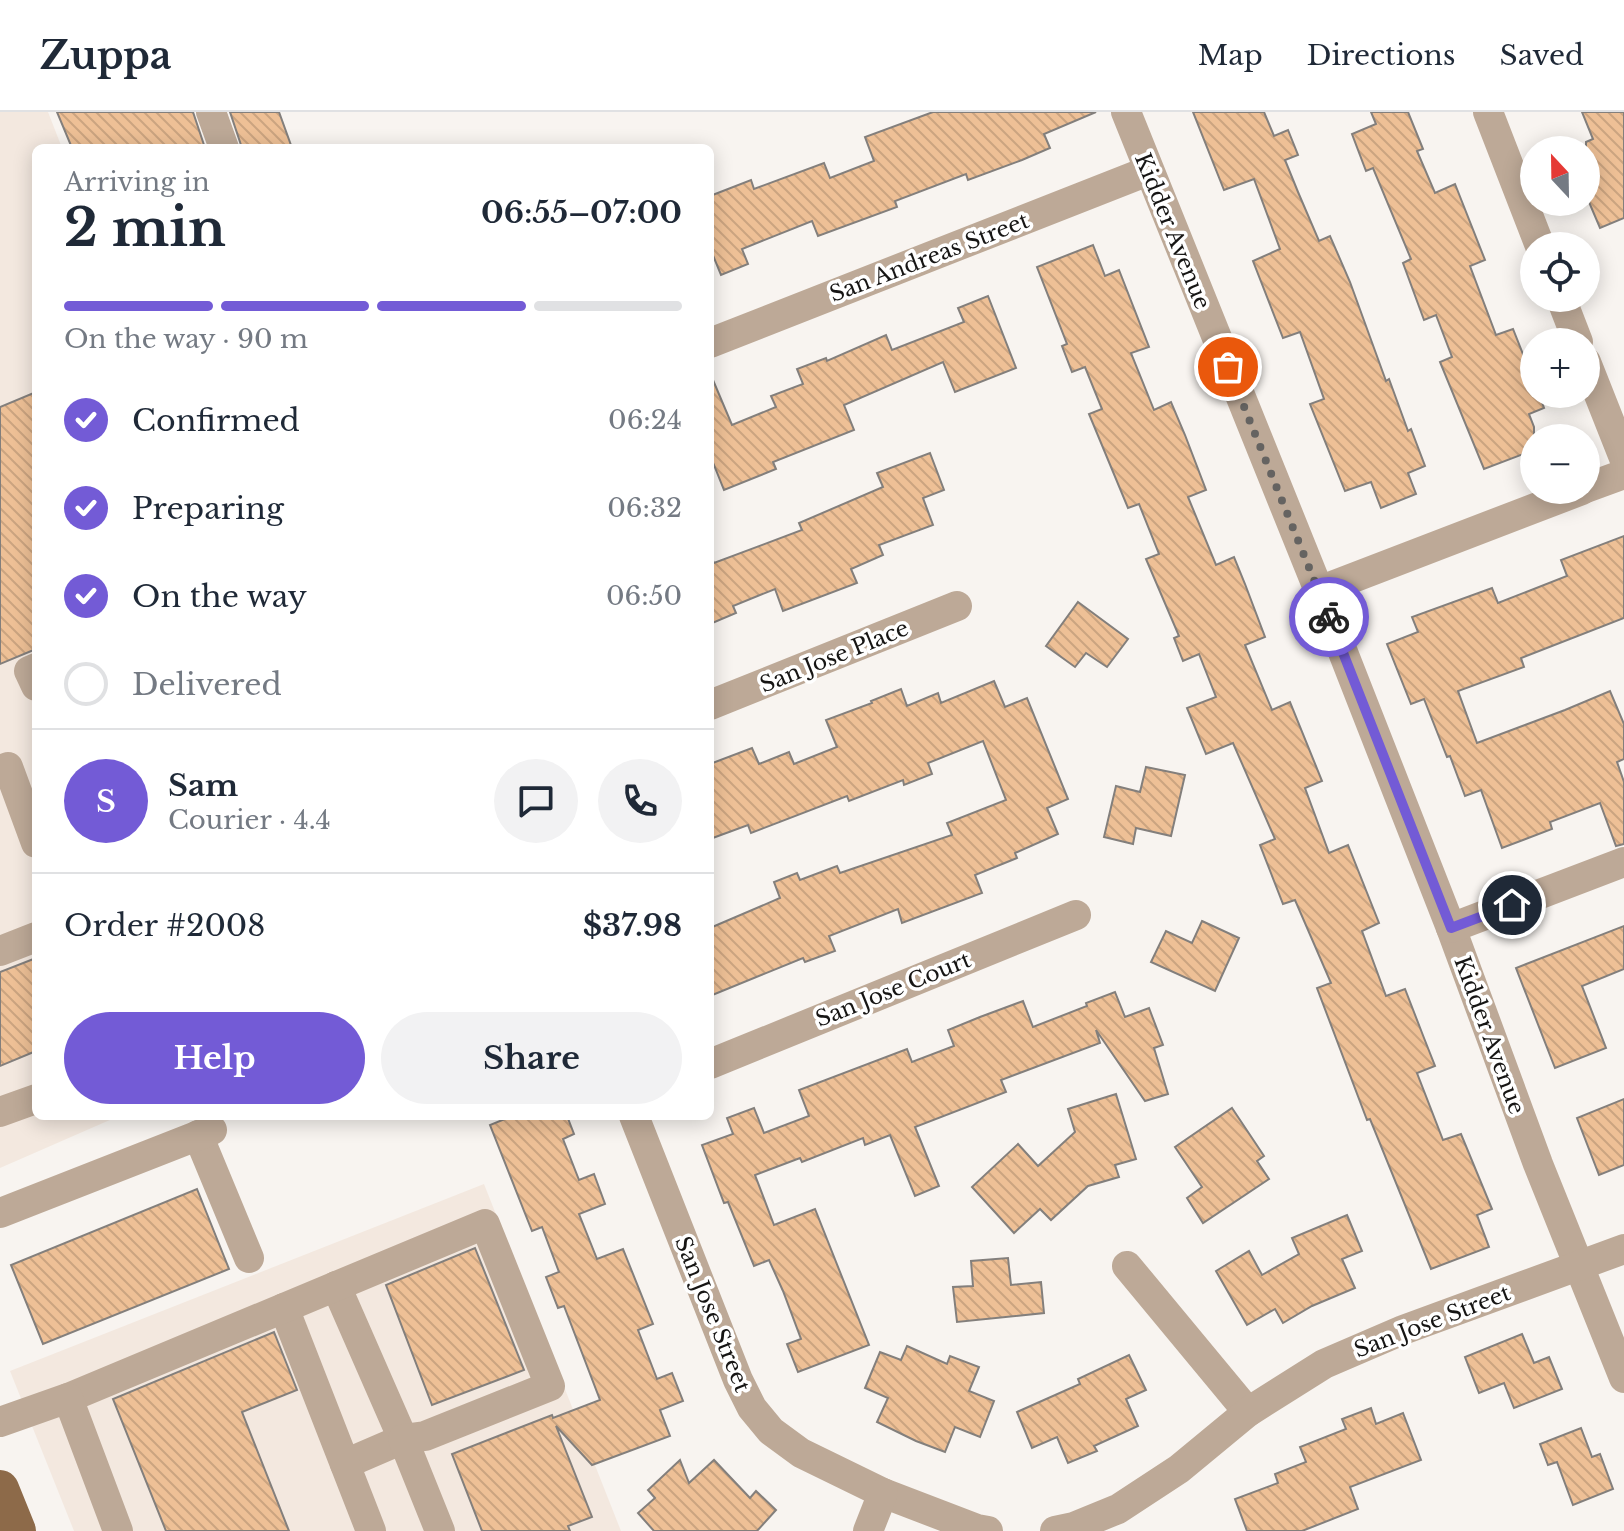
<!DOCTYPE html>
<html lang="en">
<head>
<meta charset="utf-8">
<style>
	:root { --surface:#fff; --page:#f2f2f3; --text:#1f2937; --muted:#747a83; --line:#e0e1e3; --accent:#735bd6 }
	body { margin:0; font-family:"Libre Baskerville",serif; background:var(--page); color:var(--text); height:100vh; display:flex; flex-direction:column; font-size:30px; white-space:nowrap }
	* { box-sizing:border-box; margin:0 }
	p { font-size:26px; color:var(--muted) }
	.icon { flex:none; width:44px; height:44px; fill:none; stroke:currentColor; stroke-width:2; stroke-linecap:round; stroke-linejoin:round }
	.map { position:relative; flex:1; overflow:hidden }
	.details { position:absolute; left:32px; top:32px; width:682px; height:976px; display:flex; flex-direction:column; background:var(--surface); border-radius:12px; box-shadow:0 4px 20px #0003 }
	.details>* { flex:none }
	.needle { width:52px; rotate:338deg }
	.tools { position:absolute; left:1520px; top:24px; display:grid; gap:16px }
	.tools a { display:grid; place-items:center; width:80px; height:80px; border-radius:50%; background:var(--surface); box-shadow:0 4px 20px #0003; font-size:40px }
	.pin { position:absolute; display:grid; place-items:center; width:68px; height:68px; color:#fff; margin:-34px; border:4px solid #fff; border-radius:50%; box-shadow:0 2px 8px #0007 }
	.courier { position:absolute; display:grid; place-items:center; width:80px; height:80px; margin:-40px; border:6px solid #735bd6; border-radius:50%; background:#fff; color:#222; box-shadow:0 2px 10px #0007 }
	.headline em { font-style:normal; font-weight:700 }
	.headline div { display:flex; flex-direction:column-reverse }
	.headline { display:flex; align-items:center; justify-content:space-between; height:136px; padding:0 32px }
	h1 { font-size:52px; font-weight:700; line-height:60px }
	.bar { display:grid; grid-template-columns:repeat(4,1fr); gap:12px 8px; align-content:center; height:96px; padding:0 32px }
	.bar i { height:10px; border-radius:6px; background:var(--line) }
	.bar .current { background:var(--accent) }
	.bar p { grid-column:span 4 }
	.line { display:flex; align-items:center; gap:20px; padding:0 32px; border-top:2px solid var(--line) }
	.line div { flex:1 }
	.round { display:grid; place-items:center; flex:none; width:84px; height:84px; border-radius:42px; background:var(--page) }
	ol { padding:0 32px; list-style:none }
	li { display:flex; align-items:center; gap:24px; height:88px }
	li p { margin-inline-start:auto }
	li .icon { padding:8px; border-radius:50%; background:var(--accent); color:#fff; stroke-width:4 }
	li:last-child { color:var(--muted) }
	li i { width:44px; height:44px; border:4px solid var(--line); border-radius:50% }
	.primary-button { display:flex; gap:16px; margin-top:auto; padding:16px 32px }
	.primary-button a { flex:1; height:92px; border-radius:48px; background:var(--accent); color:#fff; font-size:32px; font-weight:700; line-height:92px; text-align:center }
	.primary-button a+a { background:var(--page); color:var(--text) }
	header { display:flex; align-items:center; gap:48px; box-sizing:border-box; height:112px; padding:0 40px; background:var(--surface); border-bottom:2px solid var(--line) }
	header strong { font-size:38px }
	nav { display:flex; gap:44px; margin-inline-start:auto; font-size:28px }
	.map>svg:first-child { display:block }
	.built { fill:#f3e8df }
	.building { fill:url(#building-back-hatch); stroke:#837f7c; stroke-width:2 }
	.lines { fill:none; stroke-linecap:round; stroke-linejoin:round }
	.minor { stroke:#bda997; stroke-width:30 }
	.major { stroke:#8d6a49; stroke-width:38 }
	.done { stroke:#656361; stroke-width:8; stroke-dasharray:0 14.4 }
	.route { stroke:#735bd6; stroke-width:10 }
	.labels { text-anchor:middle; stroke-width:7; stroke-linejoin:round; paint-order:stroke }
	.street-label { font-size:22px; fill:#161514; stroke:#fff }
</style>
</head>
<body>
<header>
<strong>Zuppa</strong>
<nav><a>Map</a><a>Directions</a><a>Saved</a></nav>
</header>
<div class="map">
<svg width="1624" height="1419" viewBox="0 0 1624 1419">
	<defs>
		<pattern id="building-back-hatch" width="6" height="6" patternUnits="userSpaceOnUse" patternTransform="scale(2)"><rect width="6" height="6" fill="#eec096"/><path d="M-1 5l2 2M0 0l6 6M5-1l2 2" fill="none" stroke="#cba480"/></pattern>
	</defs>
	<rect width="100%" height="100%" fill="#f8f4f0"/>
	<!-- built -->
	<g class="built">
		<path d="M0,0H48L62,36H36V1004H119L0,1056Z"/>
		<path d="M484,1072L621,1419H74L10,1259Z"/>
	</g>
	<!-- building -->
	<g class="building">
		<path d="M57,0H193L205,36H72Z"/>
		<path d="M230,0H279L292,36H242Z"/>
		<path d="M933,0H1096L1044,22L1050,36L1022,48L968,68L966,62L895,89L897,95L818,124L812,109L742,137L748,152L721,163L710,136V84L751,68L754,77L824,51L830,66L874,49L865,25Z"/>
		<path d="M1193,0H1264L1274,24L1288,18L1298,43L1285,48L1298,80L1319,129L1330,124L1350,170L1386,269L1389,267L1408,319L1411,317L1425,354L1408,361L1416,382L1381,396L1371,370L1345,379L1310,292L1324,287L1300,220L1283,226L1253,149L1280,137L1254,67L1224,78Z"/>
		<path d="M1371,0H1408L1423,37L1417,39L1435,81L1455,72L1485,148L1470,154L1496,223L1513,217L1534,270V282H1539L1544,296L1529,302L1534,315V338L1484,357L1440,250L1452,245L1436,203L1424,208L1403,151L1411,147L1373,56L1366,59L1352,22L1376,12Z"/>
		<path d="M1582,0H1624V106L1600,116L1586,83V30L1593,27Z"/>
		<path d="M1093,133L1105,164L1119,158L1149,235L1131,241L1154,298L1171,290L1185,323L1206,378L1188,385L1216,453L1234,445L1245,472L1265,525L1245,533L1272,598L1290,590L1322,669L1305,676L1329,741L1348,733L1379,811L1362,819L1386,884L1405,877L1424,926L1435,954L1417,961L1443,1028L1461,1022L1492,1097L1477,1103L1489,1135L1431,1157L1370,1007L1367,1008L1317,876L1331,871L1295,788L1283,792L1260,733L1275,727L1233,631L1206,642L1187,596L1216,585L1199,542L1183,549L1174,526L1179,524L1146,447L1159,442L1139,392L1128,396L1089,302L1102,297L1085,255L1072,260L1062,234L1067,232L1037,155Z"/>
		<path d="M988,184L1016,256L955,280L943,250L844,293L854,318L773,350L776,357L724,378L710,343V261L732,313L776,295L771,284L803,272L797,257L826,246L827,249L886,223L892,238L964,210L958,196Z"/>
		<path d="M36,280V537L0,552V295Z"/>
		<path d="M930,341L944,378L923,386L933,413L879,433L883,443L851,457L857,471L783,499L775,477L733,494L736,501L710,512V441L714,451L802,418L799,411L883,375L877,361Z"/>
		<path d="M1624,424V506L1521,546L1524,555L1458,579L1477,631L1565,598L1610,579L1624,612V647L1617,650L1624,670V732L1616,734L1600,691L1550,710L1552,717L1502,736L1481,678L1465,684L1450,644L1447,645L1424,587L1411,592L1387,532L1418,520L1412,505L1492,476L1498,491L1567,464L1561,448Z"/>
		<path d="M1078,490L1128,527L1107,555L1086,541L1075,555L1046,534Z"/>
		<path d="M994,569L1005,595L1027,586L1068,687L1047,696L1058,722L1015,741L1017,746L975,763L982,781L902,811L898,797L829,824L835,839L805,850L803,846L710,884V816L780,786L774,770L797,761L800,768L837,754L840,761L952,723L947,711L1006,688L983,629L928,651L932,662L904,673L903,668L849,689L847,684L751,721L748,713L710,727V652L752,636L759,652L789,640L794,652L837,635L826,608L872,591L871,589L901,577L907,594L938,581L941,591Z"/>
		<path d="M1146,655L1185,663L1171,724L1136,716L1133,732L1104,725L1116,674L1140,680Z"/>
		<path d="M1202,809L1239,826L1215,879L1151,850L1166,819L1192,831Z"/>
		<path d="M1624,814V857L1582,874L1606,936L1555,956L1516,856Z"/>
		<path d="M36,846V939L0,954V860Z"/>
		<path d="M1115,880L1125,905L1149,896L1163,933L1154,936L1168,982L1145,989L1096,918L1100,931L1001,968L1006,980L915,1015L939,1074L915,1084L890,1023L865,1033L863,1026L802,1050L800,1046L755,1063L774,1113L815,1097L869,1233L798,1260L787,1232L801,1227L783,1179L769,1148L754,1154L728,1090L724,1091L702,1033L733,1022L727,1006L754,996L764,1021L809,1004L799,978L907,937L912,950L954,934L948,918L980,905L1023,889L1033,915L1087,894L1086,891Z"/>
		<path d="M1116,982L1136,1047L1115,1053L1119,1065L1088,1074L1051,1108L1040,1097L1014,1121L972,1075L1018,1032L1038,1054L1075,1020L1068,997Z"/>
		<path d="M1624,987V1053L1599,1063L1577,1006Z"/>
		<path d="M1232,996L1264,1044L1257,1049L1269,1067L1203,1111L1187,1086L1202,1075L1175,1035Z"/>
		<path d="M512,1004H567L574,1022L563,1027L579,1068L594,1062L605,1092L579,1102L597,1147L623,1137L653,1212L638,1218L657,1267L672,1261L683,1289L660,1298L670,1324L592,1353L556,1314L592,1405L568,1414L570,1419H482L452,1342L552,1303L553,1306L600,1288L564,1194L558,1196L546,1165L559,1160L542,1115L532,1119L490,1013Z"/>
		<path d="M197,1077L229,1157L43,1232L11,1153Z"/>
		<path d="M1347,1103L1362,1139L1342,1147L1355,1176L1312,1194L1283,1211L1275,1197L1247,1213L1216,1159L1249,1139L1262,1163L1299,1142L1292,1126Z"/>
		<path d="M475,1136L524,1258L432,1293L386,1173Z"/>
		<path d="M1008,1146L1011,1173L1041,1170L1044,1201L957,1210L953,1175L973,1174L971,1149Z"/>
		<path d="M274,1220L297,1278L242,1300L289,1419H166L113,1287Z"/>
		<path d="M1522,1222L1534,1251L1549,1245L1562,1277L1514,1296L1504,1271L1479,1281L1465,1245Z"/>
		<path d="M907,1234L947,1252L950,1244L979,1255L969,1279L994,1289L980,1325L955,1315L945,1340L916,1329L877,1310L888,1286L865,1276L880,1240L901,1248Z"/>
		<path d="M1129,1243L1146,1278L1126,1287L1138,1314L1094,1334L1097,1339L1068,1351L1057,1325L1032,1336L1017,1300L1080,1272L1078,1267Z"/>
		<path d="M1371,1296L1376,1312L1403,1301L1421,1348L1350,1375L1358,1397L1302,1419H1247L1235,1387L1278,1371L1275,1362L1306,1350L1300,1335L1346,1317L1342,1307Z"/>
		<path d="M1581,1316L1592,1345L1600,1342L1613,1377L1573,1393L1557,1350L1548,1353L1540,1332Z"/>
		<path d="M680,1348L689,1371L714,1348L750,1386L756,1379L776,1398L757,1419H654L638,1401L655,1386L648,1378Z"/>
	</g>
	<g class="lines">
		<!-- minor -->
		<g class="minor">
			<path d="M211,0L224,36"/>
			<path d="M1126,0L1319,479L1451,816L1538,1052L1624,1266"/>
			<path d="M1488,0L1540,134"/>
			<path d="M1561,186L1578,230"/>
			<path d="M710,231L1148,59"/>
			<path d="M1586,250L1624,346"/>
			<path d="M1586,376L1624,362"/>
			<path d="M1319,479L1582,378"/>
			<path d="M36,556L29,559L36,574"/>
			<path d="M710,593L957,494"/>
			<path d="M0,658L8,655L36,731"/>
			<path d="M1451,816L1624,750"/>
			<path d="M0,839L36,825"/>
			<path d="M710,952L1076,803"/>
			<path d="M0,1000L36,987"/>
			<path d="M634,1004L738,1268L752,1296L771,1319L801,1341L883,1381L977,1417L988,1419"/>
			<path d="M198,1023L249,1146"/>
			<path d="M0,1101L212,1018"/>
			<path d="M1127,1154L1248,1300"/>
			<path d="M336,1174L403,1327L345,1352"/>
			<path d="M284,1196L371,1419"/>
			<path d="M68,1286L485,1112L550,1274L425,1324L403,1327L440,1419"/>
			<path d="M0,1310L68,1286L118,1419"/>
			<path d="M868,1419L883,1381"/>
			<path d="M1055,1419L1074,1415L1118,1397L1179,1357L1248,1300L1324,1252L1403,1218L1624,1137"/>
		</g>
		<!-- major -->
		<path class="major" d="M0,1377L17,1419"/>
	</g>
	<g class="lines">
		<!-- done -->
		<path class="done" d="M1228,255L1329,505"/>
		<!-- route -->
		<path class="route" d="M1329,505L1451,816L1512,793"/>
	</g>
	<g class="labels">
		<!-- street labels -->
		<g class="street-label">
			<text transform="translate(1173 119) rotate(68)" y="8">Kidder Avenue</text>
			<text transform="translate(929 145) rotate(-21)" y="8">San Andreas Street</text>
			<text transform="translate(834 544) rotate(-22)" y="8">San Jose Place</text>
			<text transform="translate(893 877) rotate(-22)" y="8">San Jose Court</text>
			<text transform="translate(1490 923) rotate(70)" y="8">Kidder Avenue</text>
			<text transform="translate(713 1202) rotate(68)" y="8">San Jose Street</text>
			<text transform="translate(1432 1209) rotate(-21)" y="8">San Jose Street</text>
		</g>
	</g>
</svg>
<div class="tools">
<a><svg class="needle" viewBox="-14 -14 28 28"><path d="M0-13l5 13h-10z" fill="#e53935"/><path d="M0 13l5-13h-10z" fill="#747a83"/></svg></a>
<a><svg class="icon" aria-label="locate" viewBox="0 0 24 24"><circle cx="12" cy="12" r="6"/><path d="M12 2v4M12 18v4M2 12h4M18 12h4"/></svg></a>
<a>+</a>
<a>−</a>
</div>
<div class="pin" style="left:1228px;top:255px;background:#ea580c"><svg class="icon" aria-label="bag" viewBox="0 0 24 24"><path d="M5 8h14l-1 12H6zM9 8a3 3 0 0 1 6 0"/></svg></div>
<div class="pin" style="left:1512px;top:793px;background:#1f2937"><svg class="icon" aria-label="home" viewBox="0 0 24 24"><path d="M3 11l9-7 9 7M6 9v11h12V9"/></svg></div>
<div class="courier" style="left:1329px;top:505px"><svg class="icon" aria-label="bike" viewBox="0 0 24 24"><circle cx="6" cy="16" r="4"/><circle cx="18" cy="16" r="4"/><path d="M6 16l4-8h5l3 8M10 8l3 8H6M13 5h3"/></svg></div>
<section class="details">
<div class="headline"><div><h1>2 min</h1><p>Arriving in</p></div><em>06:55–07:00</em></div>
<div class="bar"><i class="current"></i><i class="current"></i><i class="current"></i><i></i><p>On the way · 90 m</p></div>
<ol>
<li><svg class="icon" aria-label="check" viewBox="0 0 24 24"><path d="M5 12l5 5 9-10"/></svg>Confirmed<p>06:24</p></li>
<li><svg class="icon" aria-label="check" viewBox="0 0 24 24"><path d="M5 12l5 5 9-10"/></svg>Preparing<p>06:32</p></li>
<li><svg class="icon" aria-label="check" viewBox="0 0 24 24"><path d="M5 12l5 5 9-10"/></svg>On the way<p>06:50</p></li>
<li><i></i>Delivered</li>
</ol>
<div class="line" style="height:144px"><b class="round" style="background:var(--accent);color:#fff">S</b><div><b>Sam</b><p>Courier · 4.4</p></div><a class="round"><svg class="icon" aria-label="chat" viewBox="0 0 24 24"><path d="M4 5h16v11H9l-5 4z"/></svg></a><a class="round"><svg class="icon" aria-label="phone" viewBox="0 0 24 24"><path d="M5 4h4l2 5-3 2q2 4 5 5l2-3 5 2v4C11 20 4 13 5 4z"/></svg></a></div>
<div class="line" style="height:104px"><div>Order #2008</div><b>$37.98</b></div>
<div class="primary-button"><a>Help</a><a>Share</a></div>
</section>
</div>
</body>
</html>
